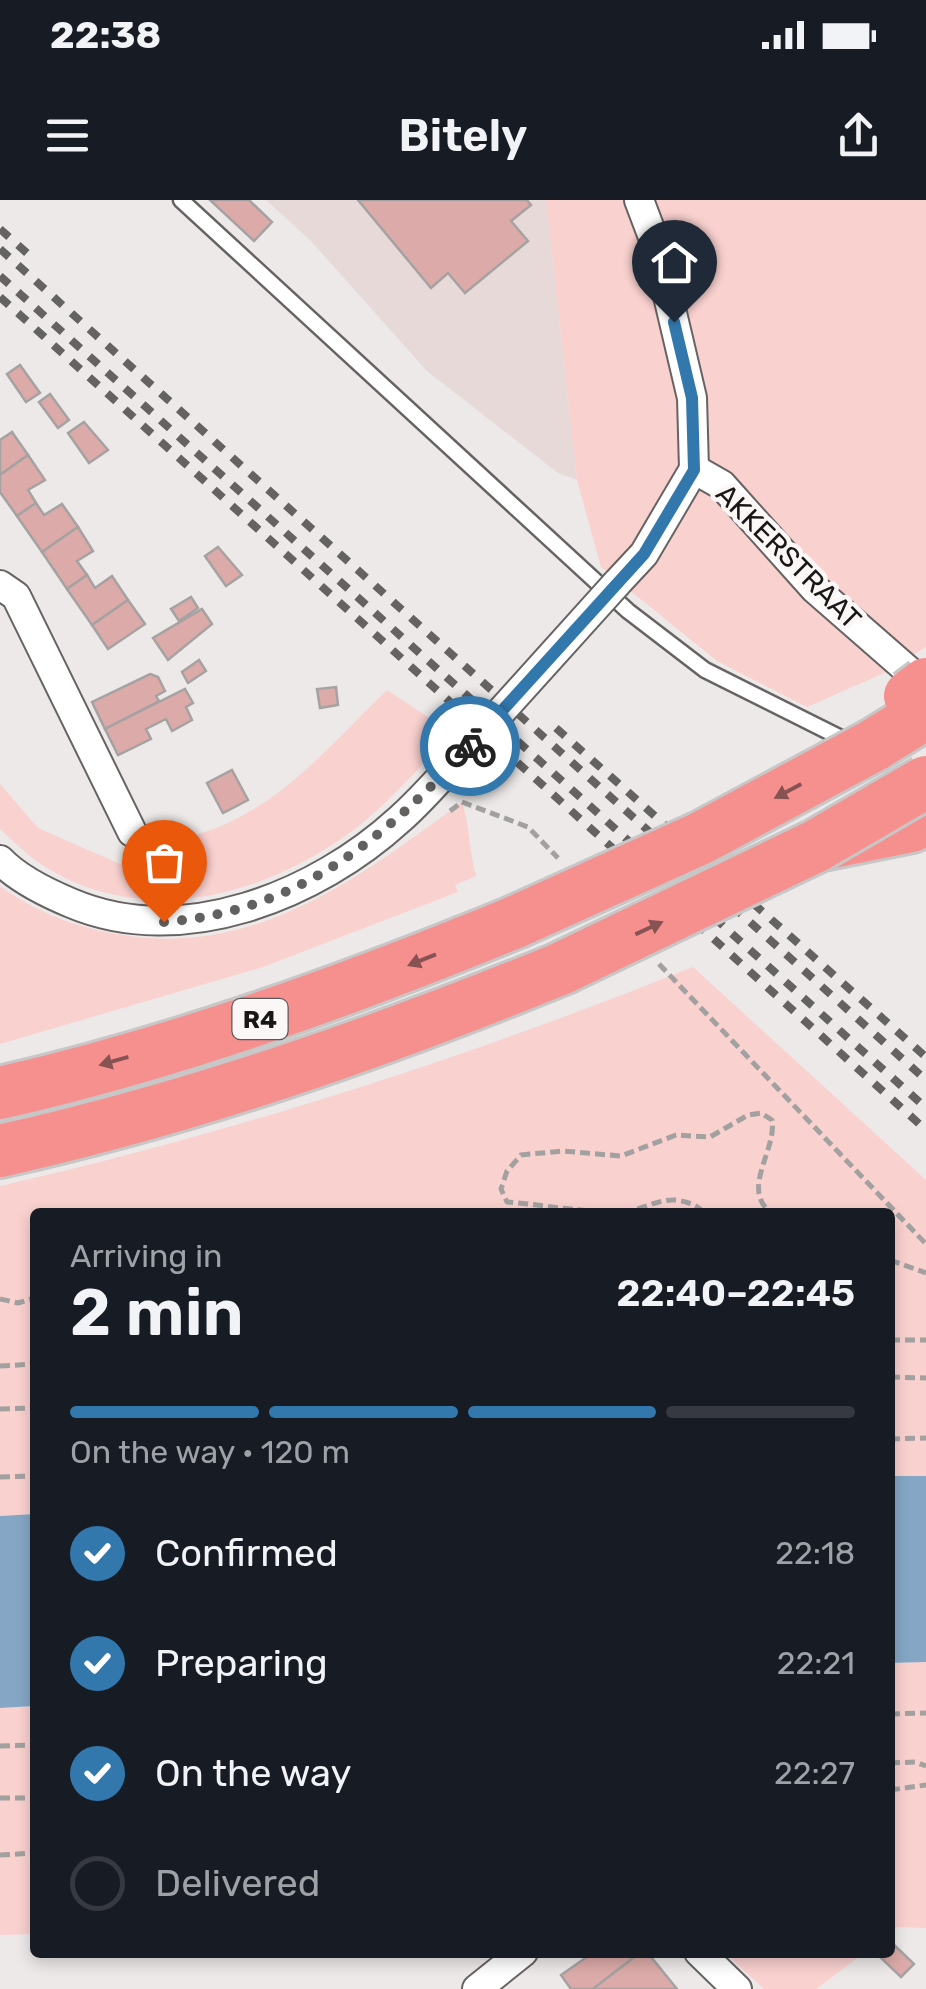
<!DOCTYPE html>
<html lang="en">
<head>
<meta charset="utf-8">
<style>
	:root { --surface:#171b24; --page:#20242c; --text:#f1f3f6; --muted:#9ea1a6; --line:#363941; --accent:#3378ad }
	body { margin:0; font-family:Rubik,sans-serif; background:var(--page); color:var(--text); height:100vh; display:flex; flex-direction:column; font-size:38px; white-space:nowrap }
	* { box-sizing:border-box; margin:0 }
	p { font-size:32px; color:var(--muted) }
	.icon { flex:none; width:55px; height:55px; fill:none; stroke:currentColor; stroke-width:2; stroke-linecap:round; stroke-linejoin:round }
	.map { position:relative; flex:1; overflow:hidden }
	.details { position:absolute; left:30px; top:1008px; width:865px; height:750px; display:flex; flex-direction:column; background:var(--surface); border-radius:10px; box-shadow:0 5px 15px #0003 }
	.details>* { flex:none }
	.pin { position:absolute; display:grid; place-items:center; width:85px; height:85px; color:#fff; margin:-102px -42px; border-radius:50% 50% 50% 0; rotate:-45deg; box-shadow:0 0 10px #0007 }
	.pin .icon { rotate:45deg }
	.courier { position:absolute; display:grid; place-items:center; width:100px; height:100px; margin:-50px; border:8px solid #3378ad; border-radius:50%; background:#fff; color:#222; box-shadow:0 2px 12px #0007 }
	.overview em { font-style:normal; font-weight:600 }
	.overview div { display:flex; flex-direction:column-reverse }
	.overview { display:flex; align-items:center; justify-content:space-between; height:170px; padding:0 40px }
	h1 { font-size:65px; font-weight:600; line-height:75px }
	.bar { display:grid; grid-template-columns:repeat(4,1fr); gap:15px 10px; align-content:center; height:120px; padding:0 40px }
	.bar i { height:12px; border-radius:8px; background:var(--line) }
	.bar .active { background:var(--accent) }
	.bar p { grid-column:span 4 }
	ol { padding:0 40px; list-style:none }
	li { display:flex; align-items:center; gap:30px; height:110px }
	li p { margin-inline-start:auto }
	li .icon { padding:10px; border-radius:50%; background:var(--accent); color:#fff; stroke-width:4 }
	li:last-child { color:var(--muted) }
	li i { width:55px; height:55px; border:5px solid var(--line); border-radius:50% }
	.status { display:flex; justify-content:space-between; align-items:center; height:70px; padding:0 50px; background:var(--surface); direction:ltr }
	.status svg { height:28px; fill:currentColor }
	header { display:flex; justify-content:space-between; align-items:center; height:130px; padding:0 40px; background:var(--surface); font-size:45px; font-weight:600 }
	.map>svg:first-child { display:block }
	.built { fill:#e6d9d8 }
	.green { fill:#f9d1cf }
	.water { fill:#85a7c5 }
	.building { fill:#dcaba9; stroke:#a6a2a2; stroke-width:2.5 }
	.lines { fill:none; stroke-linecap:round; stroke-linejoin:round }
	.service-casing { stroke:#676363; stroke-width:19 }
	.minor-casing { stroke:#676363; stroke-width:32 }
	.motorway-casing { stroke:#c8c7c7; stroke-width:58 }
	.path { stroke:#a3a0a0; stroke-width:5; stroke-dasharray:10 5; stroke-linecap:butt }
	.service { stroke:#fff; stroke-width:14 }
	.minor { stroke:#fff; stroke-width:28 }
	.motorway { stroke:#f6908f; stroke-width:52 }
	.rail { stroke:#656262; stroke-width:8; stroke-dasharray:12 12; stroke-linecap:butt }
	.minor-bridge-casing { stroke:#676363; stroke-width:32; stroke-linecap:butt }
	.motorway-bridge-casing { stroke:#c8c7c7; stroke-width:58; stroke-linecap:butt }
	.minor-bridge { stroke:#fff; stroke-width:28 }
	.motorway-bridge { stroke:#f6908f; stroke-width:52 }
	.oneway { fill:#875352 }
	.done { stroke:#636060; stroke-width:10; stroke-dasharray:0 18 }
	.route { stroke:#3378ad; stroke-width:12 }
	.labels { text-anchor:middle; stroke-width:9; stroke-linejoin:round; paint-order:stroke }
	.shield { fill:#fbf7f6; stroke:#5c5a59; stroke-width:2.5 }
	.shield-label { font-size:25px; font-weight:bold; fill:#181616 }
	.street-label { font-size:28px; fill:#181616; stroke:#fbf7f6 }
</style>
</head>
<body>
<div class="status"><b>22:38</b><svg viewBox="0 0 49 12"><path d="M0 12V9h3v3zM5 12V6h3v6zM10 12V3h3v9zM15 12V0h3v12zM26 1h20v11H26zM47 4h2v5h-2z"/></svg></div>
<header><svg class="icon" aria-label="menu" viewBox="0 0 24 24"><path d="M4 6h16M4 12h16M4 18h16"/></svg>Bitely<svg class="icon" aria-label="share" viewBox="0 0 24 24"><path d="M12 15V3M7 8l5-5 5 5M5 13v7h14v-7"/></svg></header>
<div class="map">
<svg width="926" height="1789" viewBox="0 0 926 1789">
	<rect width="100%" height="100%" fill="#ede9e9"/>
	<!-- built -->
	<path class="built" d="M266,0H546L577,280L558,273L427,171L310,40Z"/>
	<!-- green -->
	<g class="green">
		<path d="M546,0H926V447L882,474L807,507L717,461L601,367L577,280Z"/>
		<path d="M387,490L452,533C419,567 387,606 348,634C260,697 144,727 47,668C30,658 15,643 0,629V584L38,628L120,664L150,665L166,642C266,625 318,557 387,490Z"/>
		<path d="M462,602C470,627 469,651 476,676L455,685L458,692L263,767L0,844V686C32,710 72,726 111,733C251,761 356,680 462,602Z"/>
		<path d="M693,767L926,980V1276H890V1012H35V1314L0,1316V986C236,932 469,857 693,767Z"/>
		<path d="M926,1462V1728L898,1727L890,1732V1463Z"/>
		<path d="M35,1506V1734L0,1735V1508Z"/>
		<path d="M725,1753H864L816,1789H764Z"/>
	</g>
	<!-- water -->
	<g class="water">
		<path d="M890,1276H926V1462L890,1463Z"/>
		<path d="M35,1314V1506L0,1508V1316Z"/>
	</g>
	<!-- building -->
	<g class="building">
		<path d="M210,0H249L272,22L254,41Z"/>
		<path d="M358,0H527L531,5L511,21L528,41L465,93L448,73L431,88Z"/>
		<path d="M20,165L40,193L26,202L7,174Z"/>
		<path d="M50,194L69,220L58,228L39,202Z"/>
		<path d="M84,222L108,250L89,263L68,233Z"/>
		<path d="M12,232L28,255L0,275V240Z"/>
		<path d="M28,255L45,280L28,290L36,303L17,316L0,292V275Z"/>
		<path d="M36,303L44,315L62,304L78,327L42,352L17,316Z"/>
		<path d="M78,327L93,351L77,361L87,375L67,389L42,352Z"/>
		<path d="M218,347L242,375L226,386L205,356Z"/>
		<path d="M87,375L95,388L112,376L128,400L92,425L67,389Z"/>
		<path d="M191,397L198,408L179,421L171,409Z"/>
		<path d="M128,400L145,424L108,449L92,425Z"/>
		<path d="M202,409L212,424L168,460L153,438Z"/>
		<path d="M199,460L206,471L188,483L182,472Z"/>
		<path d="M150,474L158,477L165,491L156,496L159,501L105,529L92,502Z"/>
		<path d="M336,487L338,505L320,508L317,489Z"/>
		<path d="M185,489L193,503L186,507L192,520L172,531L166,519L146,529L151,539L118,555L105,529Z"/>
		<path d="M232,570L248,600L223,613L207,583Z"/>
		<path d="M890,1741L914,1764L901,1777L877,1754L890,1752Z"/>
		<path d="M594,1752H641L593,1789H571L561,1775Z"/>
		<path d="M641,1752H647L677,1789H593Z"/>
	</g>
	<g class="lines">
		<!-- service casing -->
		<g class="service-casing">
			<path id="service" d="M181,0L628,411L705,470L851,543"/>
		</g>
		<!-- minor casing -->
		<g class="minor-casing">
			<g id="minor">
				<path d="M694,269L722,285L815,389L926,486"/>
				<path d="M617,383L644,354L694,269L692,198L656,45L639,0"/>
				<path d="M0,385L16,396L132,632"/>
				<path d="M0,660C18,679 47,693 71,703C182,750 316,696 400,619C425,597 446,571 469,547"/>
				<path d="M699,1752L737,1789"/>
				<path d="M477,1789L523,1752"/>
			</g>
		</g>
		<!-- motorway casing -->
		<g class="motorway-casing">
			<g id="motorway">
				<path d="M874,545L926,513"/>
				<path d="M827,643L911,626L926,619"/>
				<path d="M0,893C176,853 346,791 513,723"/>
				<path d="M0,951C193,908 378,843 560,769"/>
			</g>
		</g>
		<!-- path -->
		<g class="path">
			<path d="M450,611L462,602L528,627L558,658"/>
			<path d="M659,764L926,1044"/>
			<path d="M703,1012C696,1004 685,1001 675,1000C659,999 643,1009 628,1011C586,1014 548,1005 507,1002L501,989L507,971L521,955L562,951L621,956L676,935L710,937L748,915L761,913L772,920C777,950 741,988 770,1012"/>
			<path d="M890,1060L926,1073"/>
			<path d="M0,1099L18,1103L35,1098"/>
			<path d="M890,1140H926"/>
			<path d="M0,1166L35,1164"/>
			<path d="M890,1177L926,1178"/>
			<path d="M0,1209L35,1208"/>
			<path d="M890,1239L926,1238"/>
			<path d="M0,1277L35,1276"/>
			<path d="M890,1514L926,1513"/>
			<path d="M0,1546L35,1545"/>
			<path d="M890,1563L915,1562L926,1566"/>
			<path d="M890,1590L926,1585"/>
			<path d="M0,1598H35"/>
			<path d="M0,1655L35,1653"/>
		</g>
		<!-- service -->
		<use href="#service" class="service"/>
		<!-- minor -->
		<use href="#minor" class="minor"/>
		<!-- motorway -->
		<use href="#motorway" class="motorway"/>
		<!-- rail -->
		<g class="rail">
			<path d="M0,29L28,54"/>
			<path d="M0,49L926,880"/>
			<path d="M0,76L926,908"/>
			<path d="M0,97L926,930"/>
			<path d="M556,528L926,857"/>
		</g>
		<!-- minor-bridge casing -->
		<g class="minor-bridge-casing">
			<path id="minor-bridge" d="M469,547L617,383"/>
		</g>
		<!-- motorway-bridge casing -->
		<g class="motorway-bridge-casing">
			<g id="motorway-bridge">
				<path d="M910,496L926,484"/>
				<path d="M513,723L701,638L874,545"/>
				<path d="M560,769L816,646L926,582"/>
			</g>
		</g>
		<!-- minor-bridge -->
		<use href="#minor-bridge" class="minor-bridge"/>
		<!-- motorway-bridge -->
		<use href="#motorway-bridge" class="motorway-bridge"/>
	</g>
	<!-- one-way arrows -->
	<defs><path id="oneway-solid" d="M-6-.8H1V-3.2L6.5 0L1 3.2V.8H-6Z" transform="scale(2.5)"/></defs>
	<g class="oneway">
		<use href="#oneway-solid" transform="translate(788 591) rotate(152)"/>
		<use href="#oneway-solid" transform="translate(649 728) rotate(-25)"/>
		<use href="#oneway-solid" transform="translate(422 760) rotate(158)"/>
		<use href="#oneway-solid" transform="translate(114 861) rotate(164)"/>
	</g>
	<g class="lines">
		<!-- done -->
		<path class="done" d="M164,722C297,712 383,640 470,546"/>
		<!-- route -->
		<path class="route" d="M470,546L644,354L694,270L692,198L674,122"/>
	</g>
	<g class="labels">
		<!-- shield labels -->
		<rect class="shield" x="232.5" y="799" width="55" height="40" rx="8"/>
		<g class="shield-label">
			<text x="260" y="828">R4</text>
		</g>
		<!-- street labels -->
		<g class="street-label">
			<text transform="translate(789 356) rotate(45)" y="10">AKKERSTRAAT</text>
		</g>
	</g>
</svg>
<div class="pin" style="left:164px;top:722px;background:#ea580c"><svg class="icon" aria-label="bag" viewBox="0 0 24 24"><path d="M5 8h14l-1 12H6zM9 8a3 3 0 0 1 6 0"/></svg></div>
<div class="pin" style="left:674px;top:122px;background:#1f2937"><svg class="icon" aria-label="home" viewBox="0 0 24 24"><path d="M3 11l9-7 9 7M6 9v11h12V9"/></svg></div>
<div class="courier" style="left:470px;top:546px"><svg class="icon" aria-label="bike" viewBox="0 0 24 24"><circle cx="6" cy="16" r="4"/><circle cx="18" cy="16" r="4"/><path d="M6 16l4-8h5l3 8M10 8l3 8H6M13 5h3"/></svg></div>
<section class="details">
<div class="overview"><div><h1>2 min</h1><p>Arriving in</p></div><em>22:40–22:45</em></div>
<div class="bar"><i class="active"></i><i class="active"></i><i class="active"></i><i></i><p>On the way · 120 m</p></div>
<ol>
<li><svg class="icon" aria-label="check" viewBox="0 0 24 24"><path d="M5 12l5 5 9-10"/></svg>Confirmed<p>22:18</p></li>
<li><svg class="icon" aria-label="check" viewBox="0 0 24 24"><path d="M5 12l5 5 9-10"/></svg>Preparing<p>22:21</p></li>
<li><svg class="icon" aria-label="check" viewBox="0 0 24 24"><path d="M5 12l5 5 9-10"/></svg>On the way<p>22:27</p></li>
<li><i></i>Delivered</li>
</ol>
</section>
</div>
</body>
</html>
